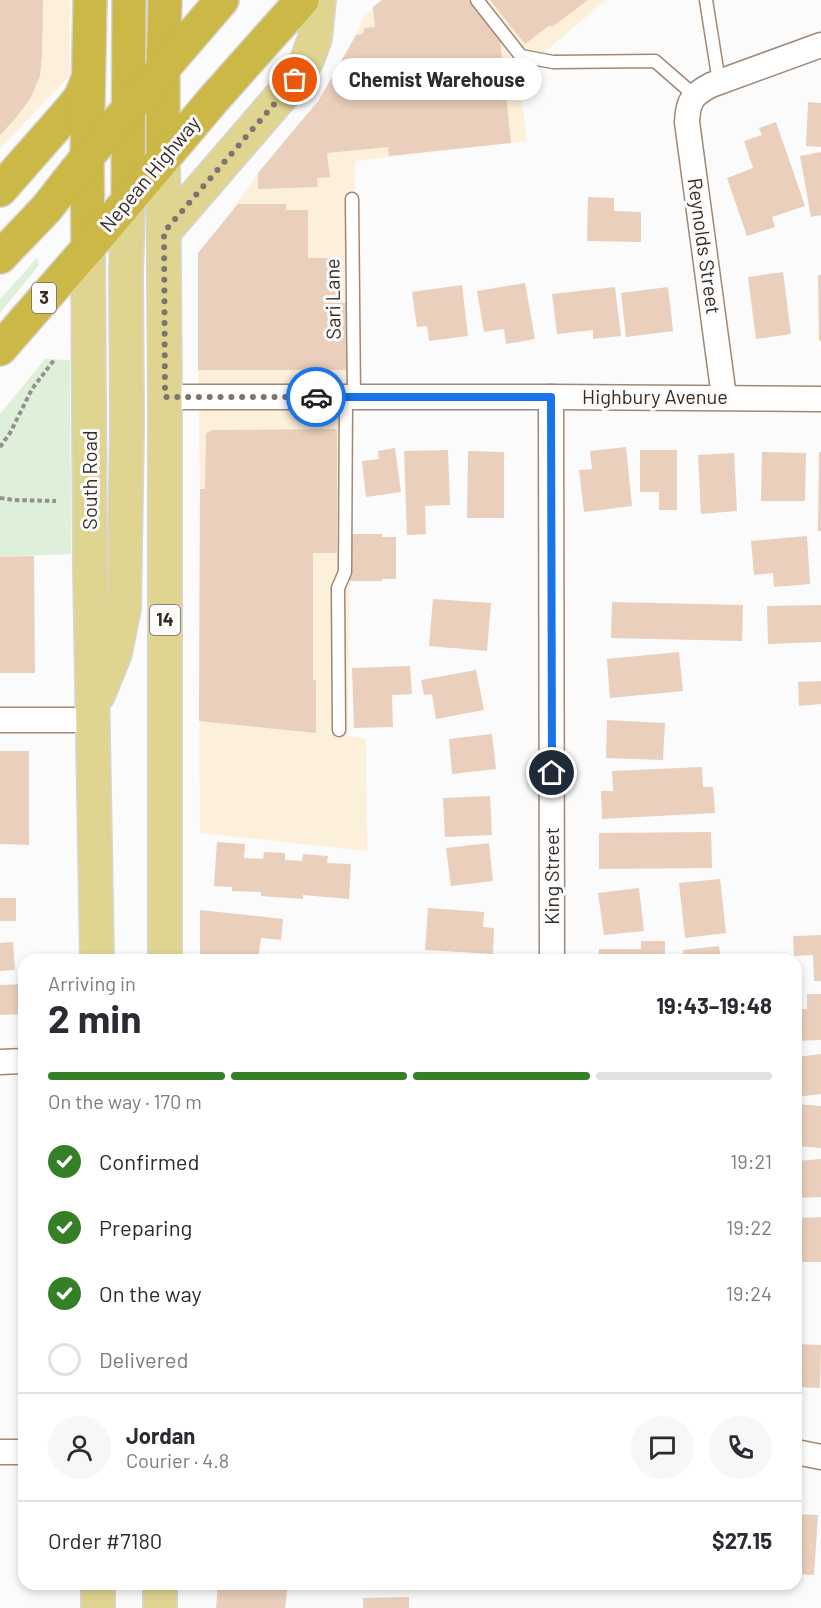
<!DOCTYPE html>
<html lang="en">
<head>
<meta charset="utf-8">
<style>
	:root { --surface:#fff; --page:#f7f7f7; --text:#2b2b33; --muted:#7c7c81; --line:#e1e1e2; --accent:#357f27 }
	body { margin:0; font-family:Barlow,sans-serif; background:var(--page); color:var(--text); height:100vh; display:flex; flex-direction:column; font-size:22px; white-space:nowrap }
	* { box-sizing:border-box; margin:0 }
	p { font-size:20px; color:var(--muted) }
	.icon { flex:none; width:33px; height:33px; fill:none; stroke:currentColor; stroke-width:2; stroke-linecap:round; stroke-linejoin:round }
	.map { position:relative; flex:1; overflow:hidden }
	.panel { position:absolute; left:18px; top:954px; width:784px; height:636px; display:flex; flex-direction:column; background:var(--surface); border-radius:18px; box-shadow:0 3px 9px #0003 }
	.panel>* { flex:none }
	.pin { position:absolute; display:grid; place-items:center; width:51px; height:51px; color:#fff; margin:-26px; border:3px solid #fff; border-radius:50%; box-shadow:0 2px 6px #0007 }
	.courier { position:absolute; display:grid; place-items:center; width:60px; height:60px; margin:-30px; border:4px solid #1a73e8; border-radius:50%; background:#fff; color:#222; box-shadow:0 2px 8px #0007 }
	.bubble { position:absolute; height:42px; border-radius:21px; background:var(--surface); box-shadow:0 3px 9px #0003; font-size:20px; font-weight:700; line-height:42px; text-align:center }
	.head em { font-style:normal; font-weight:700 }
	.head div { display:flex; flex-direction:column-reverse }
	.head { display:flex; align-items:center; justify-content:space-between; height:102px; padding:0 30px }
	h1 { font-size:39px; font-weight:700; line-height:45px }
	.bar { display:grid; grid-template-columns:repeat(4,1fr); gap:9px 6px; align-content:center; height:72px; padding:0 30px }
	.bar i { height:8px; border-radius:4px; background:var(--line) }
	.bar .selected { background:var(--accent) }
	.bar p { grid-column:span 4 }
	.line { display:flex; align-items:center; gap:15px; padding:0 30px; border-top:2px solid var(--line) }
	.line div { flex:1 }
	.round { display:grid; place-items:center; flex:none; width:63px; height:63px; border-radius:32px; background:var(--page) }
	ol { padding:0 30px; list-style:none }
	li { display:flex; align-items:center; gap:18px; height:66px }
	li p { margin-inline-start:auto }
	li .icon { padding:6px; border-radius:50%; background:var(--accent); color:#fff; stroke-width:4 }
	li:last-child { color:var(--muted) }
	li i { width:33px; height:33px; border:3px solid var(--line); border-radius:50% }
	.map>svg:first-child { display:block }
	.commercial { fill:#fcf0db }
	.green { fill:#deefda }
	.building { fill:#e9cfbc }
	.lines { fill:none; stroke-linecap:round; stroke-linejoin:round }
	.lane-casing { stroke:#a08876; stroke-width:15 }
	.street-casing { stroke:#a08876; stroke-width:27 }
	.primary-casing { stroke:#d7d5d3; stroke-width:36 }
	.highway-casing { stroke:#d7d5d3; stroke-width:36 }
	.path { stroke:#95908c; stroke-width:4; stroke-dasharray:4.5 3; stroke-linecap:butt }
	.lane { stroke:#fff; stroke-width:12 }
	.street { stroke:#fff; stroke-width:24 }
	.primary { stroke:#e0d491; stroke-width:33 }
	.highway { stroke:#ccb847; stroke-width:33 }
	.done { stroke:#7b7470; stroke-width:6; stroke-dasharray:0 10.8 }
	.route { stroke:#1a73e8; stroke-width:8 }
	.labels { text-anchor:middle; stroke-width:6; stroke-linejoin:round; paint-order:stroke }
	.shield { fill:#fbfbfb; stroke:#716a65; stroke-width:1.5 }
	.shield-label { font-size:18px; font-weight:bold; fill:#362c25 }
	.street-label { font-size:20px; fill:#362c25; stroke:#fbfbfb }
</style>
</head>
<body>
<div class="map">
<svg width="821" height="1608" viewBox="0 0 821 1608">
	<rect width="100%" height="100%" fill="#fbfbfb"/>
	<!-- commercial -->
	<g class="commercial">
		<path d="M0,0H70L69,77L0,148Z"/>
		<path d="M382,0H606L521,72V96L527,141L355,161L348,736L366,739L367,851L200,833L199,678L200,489L198,370V253L237,204L258,173L319,100L356,35L362,20L373,7Z"/>
	</g>
	<!-- green -->
	<g class="green">
		<path d="M37,258L39,265L0,313V299Z"/>
		<path d="M45,359L70,360L71,554L0,557V414Z"/>
	</g>
	<!-- building -->
	<g class="building">
		<path d="M0,0H43L42,55L40,76L30,99L15,119L0,135Z"/>
		<path d="M382,0H469L500,39L511,143L389,156L388,147L327,153L330,177L317,178L318,187L258,189V173L319,100L356,35L363,34L364,28L375,27L373,7Z"/>
		<path d="M490,0H588L552,27L550,25L525,44Z"/>
		<path d="M808,102L821,103V147L806,146Z"/>
		<path d="M776,122L805,206L772,217L775,227L747,236L727,178L753,168L744,141L762,135L759,128Z"/>
		<path d="M821,152V215L811,217L800,156Z"/>
		<path d="M588,197L614,198V211L641,212V242L587,241Z"/>
		<path d="M238,204H286V210H308V258H339V303H348L349,370H198V253Z"/>
		<path d="M783,272L791,334L756,339L748,277Z"/>
		<path d="M818,275H821V341H819Z"/>
		<path d="M525,283L535,339L506,344L504,329L484,332L477,291Z"/>
		<path d="M462,285L468,336L429,341L427,326L417,327L412,292Z"/>
		<path d="M615,287L621,336L593,339V330L557,334L552,294Z"/>
		<path d="M668,287L673,331L626,337L621,293Z"/>
		<path d="M337,429V553H313V680H316V733L199,721L200,489H205L206,434L208,432L213,430Z"/>
		<path d="M626,447L632,506L584,512L579,470L592,469L590,451Z"/>
		<path d="M395,448L401,492L366,497L362,461L379,459L378,451Z"/>
		<path d="M448,450L450,505L425,506L426,534L407,535L404,451Z"/>
		<path d="M640,450H677V510H659V492H640Z"/>
		<path d="M468,451L504,452V518H467Z"/>
		<path d="M762,452L806,453L805,501H761Z"/>
		<path d="M819,452H821V531H818Z"/>
		<path d="M734,453L737,511L701,514L698,455Z"/>
		<path d="M350,534H382V537H396V579H382V581H350Z"/>
		<path d="M807,536L810,584L774,587L773,573L754,575L751,541Z"/>
		<path d="M34,556L35,673H0V557Z"/>
		<path d="M433,599L491,603L487,651L429,646Z"/>
		<path d="M612,602L743,605L742,641L611,638Z"/>
		<path d="M821,605V642L768,644L767,606Z"/>
		<path d="M679,652L683,691L610,698L607,659Z"/>
		<path d="M410,666L412,694L392,695L393,727L354,728L352,668Z"/>
		<path d="M476,670L484,710L436,719L432,694L424,695L421,680Z"/>
		<path d="M821,681V704L799,706L798,682Z"/>
		<path d="M607,720L665,723L663,760L606,758Z"/>
		<path d="M492,734L496,769L452,774L449,739Z"/>
		<path d="M0,751H29V845L0,844Z"/>
		<path d="M702,767L703,787H713L715,813L602,819L601,791H613L612,771Z"/>
		<path d="M490,796L492,835L445,837L443,798Z"/>
		<path d="M711,832L712,868L599,869V833Z"/>
		<path d="M217,842L245,844L244,858L263,859L264,852L285,853V860L302,861L303,854L328,856L327,863L351,864L349,899L303,895V899L261,896V892L232,891V887L214,886Z"/>
		<path d="M489,843L493,881L451,886L446,848Z"/>
		<path d="M720,879L726,933L685,938L679,883Z"/>
		<path d="M639,888L644,931L604,935L598,893Z"/>
		<rect x="0" y="898" width="16" height="23"/>
		<path d="M428,908L484,912L483,927L494,928L493,954L425,950Z"/>
		<path d="M200,910L283,919L281,940L261,938L258,960H200Z"/>
		<path d="M821,935V981H814L813,955L794,956L793,936Z"/>
		<path d="M641,941H665V960H598L599,949H641Z"/>
		<path d="M13,942L15,970L0,971V943Z"/>
		<path d="M719,946L721,960H684L683,950Z"/>
		<path d="M24,984V1014L0,1015V985Z"/>
		<path d="M807,994H821V1040L796,1041V1009H807Z"/>
		<path d="M821,1054V1094L796,1097V1057Z"/>
		<path d="M796,1104L821,1106V1148L796,1146Z"/>
		<path d="M821,1159V1197L796,1198V1161Z"/>
		<path d="M821,1217V1262H796V1218Z"/>
		<path d="M796,1344L821,1345L820,1388L796,1387Z"/>
		<path d="M796,1514L818,1515L814,1575L796,1574Z"/>
		<path d="M218,1584H288L285,1608H216Z"/>
		<path d="M409,1597V1608H363V1598Z"/>
	</g>
	<g class="lines">
		<!-- lane casing -->
		<g class="lane-casing">
			<g id="lane">
				<path d="M477,0L521,56L553,62L655,61L694,95"/>
				<path d="M706,0L719,82"/>
				<path d="M352,199L354,397"/>
				<path d="M339,730L338,588L345,572L346,397"/>
			</g>
		</g>
		<!-- street casing -->
		<g class="street-casing">
			<g id="street">
				<path d="M165,397H551L821,399"/>
				<path d="M551,397L552,960"/>
				<path d="M724,397L687,122C688,101 692,95 711,85L821,45"/>
				<path d="M0,720H93"/>
				<path d="M0,1062L24,1061"/>
				<path d="M0,1452H24"/>
				<path d="M796,1452L821,1457"/>
			</g>
		</g>
		<!-- primary casing -->
		<g class="primary-casing">
			<g id="primary">
				<path d="M163,158L165,397V960"/>
				<path d="M164,232L295,80L307,60L315,38L319,0"/>
				<path d="M88,248L90,568L97,960"/>
				<path d="M98,695L115,653L124,608L127,426L126,272L128,201"/>
				<path d="M98,1584V1608"/>
				<path d="M160,1608V1584"/>
			</g>
		</g>
		<!-- highway casing -->
		<g class="highway-casing">
			<g id="highway">
				<path d="M163,158V69L165,0"/>
				<path d="M0,190L73,107L81,96L88,79"/>
				<path d="M128,201L129,0"/>
				<path d="M88,248L87,157L90,0"/>
				<path d="M0,257L46,209L87,157L222,0"/>
				<path d="M0,349L88,248L213,100L302,0"/>
			</g>
		</g>
		<!-- path -->
		<g class="path">
			<path d="M0,447L10,433L32,389L54,360"/>
			<path d="M0,498L14,500L56,501"/>
		</g>
		<!-- lane -->
		<use href="#lane" class="lane"/>
		<!-- street -->
		<use href="#street" class="street"/>
		<!-- primary -->
		<use href="#primary" class="primary"/>
		<!-- highway -->
		<use href="#highway" class="highway"/>
	</g>
	<g class="lines">
		<!-- done -->
		<path class="done" d="M295,80L164,232L165,397H316"/>
		<!-- route -->
		<path class="route" d="M316,397H551L552,773"/>
	</g>
	<g class="labels">
		<!-- shield labels -->
		<g class="shield">
			<rect x="32" y="283" width="24" height="30" rx="4.5"/>
			<rect x="150" y="605" width="30" height="30" rx="4.5"/>
		</g>
		<g class="shield-label">
			<text x="44" y="304">3</text>
			<text x="165" y="626">14</text>
		</g>
		<!-- street labels -->
		<g class="street-label">
			<text transform="translate(150 174) rotate(-50)" y="7">Nepean Highway</text>
			<text transform="translate(704 246) rotate(82)" y="7">Reynolds Street</text>
			<text transform="translate(333 299) rotate(-91)" y="7">Sari Lane</text>
			<text x="655" y="404">Highbury Avenue</text>
			<text transform="translate(90 480) rotate(-90)" y="7">South Road</text>
			<text transform="translate(552 876) rotate(-90)" y="7">King Street</text>
		</g>
	</g>
</svg>
<div class="pin" style="left:295px;top:80px;background:#ea580c"><svg class="icon" aria-label="bag" viewBox="0 0 24 24"><path d="M5 8h14l-1 12H6zM9 8a3 3 0 0 1 6 0"/></svg></div>
<div class="pin" style="left:552px;top:773px;background:#1f2937"><svg class="icon" aria-label="home" viewBox="0 0 24 24"><path d="M3 11l9-7 9 7M6 9v11h12V9"/></svg></div>
<div class="courier" style="left:316px;top:397px"><svg class="icon" aria-label="car" viewBox="0 0 24 24"><path d="M5 17H2v-5l4-1 3-4h7l3 4 3 1v5h-3M9 17h6M6 11h13"/><circle cx="7" cy="17" r="2"/><circle cx="17" cy="17" r="2"/></svg></div>
<div class="bubble" style="left:332px;top:58px;width:210px">Chemist Warehouse</div>
<section class="panel">
<div class="head"><div><h1>2 min</h1><p>Arriving in</p></div><em>19:43–19:48</em></div>
<div class="bar"><i class="selected"></i><i class="selected"></i><i class="selected"></i><i></i><p>On the way · 170 m</p></div>
<ol>
<li><svg class="icon" aria-label="check" viewBox="0 0 24 24"><path d="M5 12l5 5 9-10"/></svg>Confirmed<p>19:21</p></li>
<li><svg class="icon" aria-label="check" viewBox="0 0 24 24"><path d="M5 12l5 5 9-10"/></svg>Preparing<p>19:22</p></li>
<li><svg class="icon" aria-label="check" viewBox="0 0 24 24"><path d="M5 12l5 5 9-10"/></svg>On the way<p>19:24</p></li>
<li><i></i>Delivered</li>
</ol>
<div class="line" style="height:108px"><a class="round"><svg class="icon" aria-label="person" viewBox="0 0 24 24"><circle cx="12" cy="8" r="4"/><path d="M4 21q1-7 8-7t8 7"/></svg></a><div><b>Jordan</b><p>Courier · 4.8</p></div><a class="round"><svg class="icon" aria-label="chat" viewBox="0 0 24 24"><path d="M4 5h16v11H9l-5 4z"/></svg></a><a class="round"><svg class="icon" aria-label="phone" viewBox="0 0 24 24"><path d="M5 4h4l2 5-3 2q2 4 5 5l2-3 5 2v4C11 20 4 13 5 4z"/></svg></a></div>
<div class="line" style="height:78px"><div>Order #7180</div><b>$27.15</b></div>
</section>
</div>
</body>
</html>
